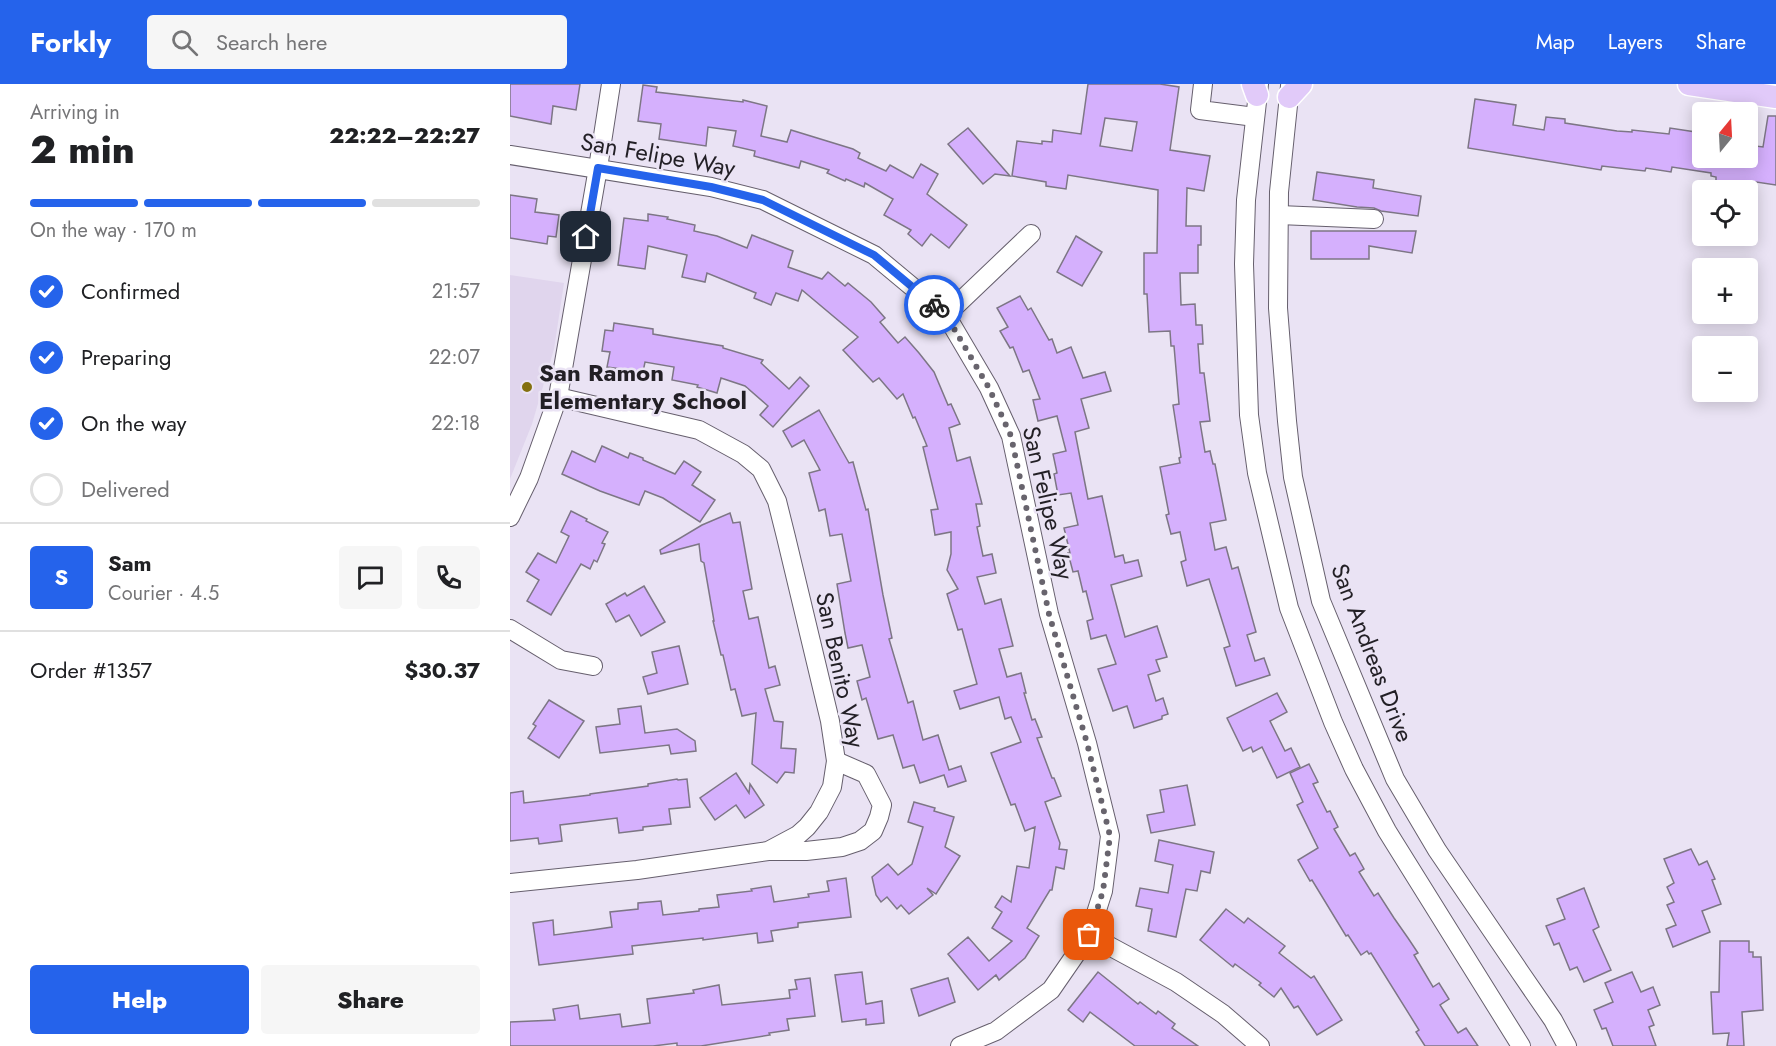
<!DOCTYPE html>
<html lang="en">
<head>
<meta charset="utf-8">
<style>
	:root { --surface:#fff; --page:#f6f6f6; --text:#202124; --muted:#757577; --line:#e0e0e0; --accent:#2563eb }
	body { margin:0; font-family:Jost,sans-serif; background:var(--page); color:var(--text); height:100vh; display:flex; flex-direction:column; font-size:22px; white-space:nowrap }
	* { box-sizing:border-box; margin:0 }
	p { font-size:20px; color:var(--muted) }
	.icon { flex:none; width:33px; height:33px; fill:none; stroke:currentColor; stroke-width:2; stroke-linecap:round; stroke-linejoin:round }
	.map { position:relative; flex:1; overflow:hidden }
	.details { display:flex; flex-direction:column; background:var(--surface); width:510px }
	.details>* { flex:none }
	.needle { width:39px; rotate:18deg }
	.fabs { position:absolute; left:1182px; top:18px; display:grid; gap:12px }
	.fabs a { display:grid; place-items:center; width:66px; height:66px; border-radius:6px; background:var(--surface); box-shadow:0 3px 15px #0003; font-size:30px }
	.pin { position:absolute; display:grid; place-items:center; width:51px; height:51px; color:#fff; margin:-26px; border-radius:12px; box-shadow:0 3px 9px #0006 }
	.courier { position:absolute; display:grid; place-items:center; width:60px; height:60px; margin:-30px; border:4px solid #2563eb; border-radius:50%; background:#fff; color:#222; box-shadow:0 2px 8px #0007 }
	.headline em { font-style:normal; font-weight:800 }
	.headline div { display:flex; flex-direction:column-reverse }
	.headline { display:flex; align-items:center; justify-content:space-between; height:102px; padding:0 30px }
	h1 { font-size:39px; font-weight:800; line-height:45px }
	.bar { display:grid; grid-template-columns:repeat(4,1fr); gap:9px 6px; align-content:center; height:72px; padding:0 30px }
	.bar i { height:8px; border-radius:4px; background:var(--line) }
	.bar .active { background:var(--accent) }
	.bar p { grid-column:span 4 }
	.line { display:flex; align-items:center; gap:15px; padding:0 30px; border-top:2px solid var(--line) }
	.line div { flex:1 }
	.round { display:grid; place-items:center; flex:none; width:63px; height:63px; border-radius:6px; background:var(--page) }
	ol { padding:0 30px; list-style:none }
	li { display:flex; align-items:center; gap:18px; height:66px }
	li p { margin-inline-start:auto }
	li .icon { padding:6px; border-radius:50%; background:var(--accent); color:#fff; stroke-width:4 }
	li:last-child { color:var(--muted) }
	li i { width:33px; height:33px; border:3px solid var(--line); border-radius:50% }
	.action { display:flex; gap:12px; margin-top:auto; padding:12px 30px }
	.action a { flex:1; height:69px; border-radius:6px; background:var(--accent); color:#fff; font-size:24px; font-weight:800; line-height:69px; text-align:center }
	.action a+a { background:var(--page); color:var(--text) }
	header { display:flex; align-items:center; gap:36px; box-sizing:border-box; height:84px; padding:0 30px; background:var(--accent); color:#fff }
	header strong { font-size:28px }
	nav { display:flex; gap:33px; margin-inline-start:auto; font-size:21px }
	.search { width:420px; height:54px; background:var(--page); display:flex; align-items:center; gap:15px; box-sizing:border-box; padding:0 21px; border-radius:6px; color:var(--muted); font-size:22px }
	main { display:flex; flex:1; min-height:0 }
	.map>svg:first-child { display:block }
	.built { fill:#e0d5ed }
	.building { fill:#d5b0fd; stroke:#7d7685; stroke-width:1.5; fill-rule:evenodd }
	.lines { fill:none; stroke-linecap:round; stroke-linejoin:round }
	.minor-casing { stroke:#665f6d; stroke-width:20 }
	.major-casing { stroke:#fff; stroke-width:25 }
	.minor { stroke:#fff; stroke-width:18 }
	.major { stroke:#e1caf9; stroke-width:22 }
	.done { stroke:#68646d; stroke-width:6; stroke-dasharray:0 10.8 }
	.route { stroke:#2563eb; stroke-width:8 }
	.poi-dot { fill:#84700f; stroke:#eae3f4; stroke-width:2 }
	.labels { text-anchor:middle; stroke-width:5; stroke-linejoin:round; paint-order:stroke }
	.street-label { font-size:24px; fill:#221f25; stroke:#eae3f4 }
	.poi-label { font-size:24px; font-weight:bold; fill:#221f25; stroke:#eae3f4; text-anchor:start }
</style>
</head>
<body>
<header>
<strong>Forkly</strong>
<div class="search"><svg class="icon" aria-label="search" viewBox="0 0 24 24"><circle cx="10" cy="10" r="6"/><path d="M15 15l6 6"/></svg>Search here</div>
<nav><a>Map</a><a>Layers</a><a>Share</a></nav>
</header>
<main>
<section class="details">
<div class="headline"><div><h1>2 min</h1><p>Arriving in</p></div><em>22:22–22:27</em></div>
<div class="bar"><i class="active"></i><i class="active"></i><i class="active"></i><i></i><p>On the way · 170 m</p></div>
<ol>
<li><svg class="icon" aria-label="check" viewBox="0 0 24 24"><path d="M5 12l5 5 9-10"/></svg>Confirmed<p>21:57</p></li>
<li><svg class="icon" aria-label="check" viewBox="0 0 24 24"><path d="M5 12l5 5 9-10"/></svg>Preparing<p>22:07</p></li>
<li><svg class="icon" aria-label="check" viewBox="0 0 24 24"><path d="M5 12l5 5 9-10"/></svg>On the way<p>22:18</p></li>
<li><i></i>Delivered</li>
</ol>
<div class="line" style="height:108px"><b class="round" style="background:var(--accent);color:#fff">S</b><div><b>Sam</b><p>Courier · 4.5</p></div><a class="round"><svg class="icon" aria-label="chat" viewBox="0 0 24 24"><path d="M4 5h16v11H9l-5 4z"/></svg></a><a class="round"><svg class="icon" aria-label="phone" viewBox="0 0 24 24"><path d="M5 4h4l2 5-3 2q2 4 5 5l2-3 5 2v4C11 20 4 13 5 4z"/></svg></a></div>
<div class="line" style="height:78px"><div>Order #1357</div><b>$30.37</b></div>
<div class="action"><a>Help</a><a>Share</a></div>
</section>
<div class="map">
<svg width="1266" height="962" viewBox="0 0 1266 962">
	<rect width="100%" height="100%" fill="#eae3f4"/>
	<!-- built -->
	<path class="built" d="M0,191L54,199L44,265L22,340L0,395Z"/>
	<!-- building -->
	<g class="building">
		<path d="M0,0H70L66,26L43,22L41,40L0,32Z"/>
		<path d="M578,0H650L669,3L660,66L700,72L694,107L677,104L676,142H691V161H688V189H670L671,221L685,220L686,241H692L693,260H688L690,289H694L700,337L690,338L695,368L700,367L703,380H705L716,436L700,439L705,466L716,463L722,485L728,483L746,548L737,551L745,577L754,574L760,591L726,602L714,564L720,562L699,495L677,502L671,478L676,476L670,448L661,450L656,431L659,430L650,383L670,379L669,374L671,373L663,321L669,320L664,262H661L660,247L639,248L637,210H634V169H647L648,106L558,91L556,105L536,102V98L502,92L507,57L532,60V57L542,58L543,46L571,50ZM595,34L627,38L622,67L590,62Z"/>
		<path d="M133,1L147,3L146,8L233,18V16L257,22L251,52L277,58L281,46L343,65L350,69L348,74L376,87L380,81L403,94L411,80L428,90L417,110L457,141L439,164L421,150L412,162L398,150L401,146L374,131L383,115L355,99L354,103L336,95L335,97L317,89L319,86L291,77L289,84L244,72L245,67L223,62L226,47L198,43L196,62L149,55L151,40L128,37Z"/>
		<path d="M965,15L1006,21L1003,41L1034,46L1036,33L1055,35V39L1107,47L1122,48V46L1159,50L1160,44L1192,49L1190,62H1192V74H1238V61L1253,63L1258,32H1266V101L1240,97V99L1221,97V100L1206,98V93L1201,92V89L1162,83L1161,88L1136,84L1135,87L1092,82L1091,86L958,64Z"/>
		<path d="M458,44L500,92L485,90L473,100L438,60Z"/>
		<path d="M807,88L864,96L863,104L911,112L908,132L871,127L864,124L847,123L803,116Z"/>
		<path d="M0,111L27,115L25,128L49,131L46,153L38,152L37,160L0,154Z"/>
		<path d="M138,130L158,133L157,135L185,141L184,147L207,152L237,164L242,151L283,167L278,183L312,195L318,188L335,202L338,199L361,218L375,234L370,238L388,259L395,253L409,269L424,288L438,321L441,320L450,340L439,344L447,377L460,373L472,420H466L470,442L467,443L473,472L482,470L486,489L467,493L475,520L491,515L503,562L489,565L497,593L511,589L516,609H514L522,636L525,635L532,653L527,654L542,694H544L551,712L535,718L550,759L549,765L557,766L554,785L546,783L542,806H540L517,844L529,852L515,874L489,896L486,891L468,906L438,870L458,853L479,877L502,857L482,844L492,828L485,823L492,812L501,818L507,782L519,784L525,743L515,747L505,720L501,721L481,669L511,658L501,633L495,635L489,613L450,625L444,607L467,600L452,545L448,546L437,510L448,505L437,486L441,470V448L425,451L421,426L428,425L413,363L417,362L405,333L403,334L393,310L387,315L369,294L363,298L333,266L348,253L292,206L288,217L266,209L261,221L244,214L246,209L197,189L195,198L172,193L177,171L138,162L135,185L108,181L114,134L138,137Z"/>
		<path d="M801,147H906L902,169L859,162V175H801Z"/>
		<path d="M566,152L592,168L572,202L547,188Z"/>
		<path d="M510,212L518,226L521,224L539,256L542,255L547,269L561,263L573,294L595,288L601,307L571,315L579,344L565,348L578,415L592,412L605,473L613,471L615,479L628,476L632,492L601,501L615,553L647,542L657,573L646,576L650,587L638,591L646,617L653,614L658,630L652,632V635L624,644L617,622L603,627L588,585L606,580L596,551L581,555L577,537L583,535L576,507L573,508L568,487L563,488L558,469H560L554,444L568,441L561,409L548,411L544,390L547,389L543,370L556,367L547,332L528,337L523,316L530,315L519,286L513,288L503,263L500,264L490,247L498,243L487,224Z"/>
		<path d="M104,239L143,245V250L213,262V264L253,276L251,279L279,305L290,293L299,302L263,343L250,331L258,322L235,302L211,294L207,309L187,303L188,301L162,296L164,283L135,278L133,288L97,283L100,268L92,267L95,246L103,247Z"/>
		<path d="M309,326L339,379L343,378L356,426L358,425L373,511L382,554L379,555L398,619L403,617L413,656L428,651L439,686L451,682L456,697L438,703L434,691L410,699L404,681L393,684L383,651L368,655L356,614L352,616L347,597L360,593L352,561L338,564L335,549L327,500L341,497L332,450L320,452L315,425L309,427L299,389L310,386L294,356L282,363L273,347Z"/>
		<path d="M92,362L118,374L120,369L133,374V376L165,390L174,377L191,388L182,401L205,416L190,438L153,414L135,407L129,421L90,407L52,390L62,367L85,378Z"/>
		<path d="M61,427L77,435L76,437L98,448L92,459L95,460L87,478L84,476L80,485L71,480L41,531L17,517L29,496L16,488L28,469L46,479L59,452L51,448Z"/>
		<path d="M220,429L223,439L230,438L242,505L233,507L239,535L248,533L259,584L265,582L270,601L255,605L264,637L273,638L271,664L286,665L284,689L275,688L267,699L242,680L246,629L232,632L225,605L221,606L213,571H211L203,537H204L194,479L191,477L189,460L151,470L150,466L192,441Z"/>
		<path d="M134,502L155,538L131,552L119,531L106,538L96,520L115,509L117,512Z"/>
		<path d="M169,562L178,600L138,610L133,593L147,589L142,568Z"/>
		<path d="M767,609L777,628L760,637L775,667L781,664L790,683L767,694L752,663L743,668L741,663L733,667L717,634Z"/>
		<path d="M39,616L74,637L49,674L18,654L26,642L23,640Z"/>
		<path d="M131,622L135,649L167,645L185,657L186,667L161,670L159,661L90,669L86,643L110,640L108,625Z"/>
		<path d="M799,680L808,698L803,700L817,728L820,727L828,743L824,745L840,772L845,769L854,785L849,788L864,812L868,809L884,834L898,854L908,869L904,871L923,903L929,899L939,915L930,921L948,949L956,944L968,962H915L906,948L909,946L861,869L859,870L857,867L851,871L838,851L836,852L802,796L800,797L788,776L808,764L787,721L793,718L780,689Z"/>
		<path d="M226,689L239,709L240,700L254,721L235,734L226,721L205,736L190,714Z"/>
		<path d="M167,695L168,696L177,695L180,723L159,725L161,740L133,743V746L109,749L107,734L50,741L52,757L29,760L28,754L0,757V709L13,707L14,719L80,711V710L138,702V700Z"/>
		<path d="M677,701L685,741L641,749L637,731L654,728L650,706Z"/>
		<path d="M404,718L425,724L424,727L444,733L435,763L450,772L426,810L417,804L423,811L399,830L391,821L387,825L377,813L371,818L366,811L362,793L378,780L388,791L402,780L413,743L398,738Z"/>
		<path d="M649,756L704,768L700,789L691,787L687,807L676,805L666,853L638,847L642,825L626,822L630,804L658,809L663,781L645,777Z"/>
		<path d="M1181,765L1189,781L1197,777L1205,795L1202,796L1211,820L1192,827L1200,848L1163,863L1156,845L1166,841L1157,821L1164,818L1157,803L1164,799L1154,775Z"/>
		<path d="M336,794L341,833L288,839V843L261,847L263,857L248,859L247,849L193,856V854L122,862L123,870L29,881L23,839L43,836L44,851L82,846L102,843L100,828L128,825V819L151,817L153,831L189,827V825L209,823L207,811L242,807L241,805L261,802L264,818L299,813L298,810L319,807L317,797Z"/>
		<path d="M1074,804L1089,843L1083,846L1101,886L1074,898L1067,883L1060,886L1049,859L1044,861L1036,842L1055,835L1047,815Z"/>
		<path d="M716,825L734,839L738,834L775,862L769,869L801,894L804,892L832,936L807,951L788,922L784,924L771,904L764,913L749,901L751,899L725,880L723,883L690,856Z"/>
		<path d="M1210,857H1239V868H1243V873H1251L1253,926L1232,928L1234,962H1217L1219,949L1203,950L1201,908H1209Z"/>
		<path d="M352,888L356,920L372,917L374,939L356,941V935L332,938L325,891Z"/>
		<path d="M588,888L628,920L630,918L646,930L648,927L665,940L662,944L688,962H625L580,928L573,938L558,926Z"/>
		<path d="M1122,888L1131,908L1143,903L1150,921L1138,926L1144,941L1139,943L1146,962H1103L1096,944L1092,945L1084,926L1103,918L1095,899Z"/>
		<path d="M300,894L305,932L277,935L279,946L259,949L260,951L191,962H167V959L143,962H0V938L45,936L43,925L68,921L70,935L110,930L112,943L140,939L137,915L184,909L183,906L209,901L212,921L280,914L279,906L287,905L285,896Z"/>
		<path d="M438,894L445,918L409,932L401,905Z"/>
	</g>
	<g class="lines">
		<!-- minor casing -->
		<g class="minor-casing">
			<g id="minor">
				<path d="M693,0L690,26L745,33"/>
				<path d="M749,0L736,116L734,180L739,331L747,389L779,524L823,638L844,685L877,747L1011,962"/>
				<path d="M780,2L769,108L768,224L777,337L783,393L811,517L885,695L927,766L1010,888L1043,936L1057,962"/>
				<path d="M0,71L201,103L253,116L364,171L436,231L479,304L501,352L539,530L577,659L600,752L593,807L579,851L541,906L486,947L450,962"/>
				<path d="M769,131L864,135"/>
				<path d="M436,231L521,150"/>
				<path d="M0,433L19,394L48,313L88,84L101,0"/>
				<path d="M0,545L51,576L83,582"/>
				<path d="M260,767H296L332,763L350,757L363,747L369,733L372,721L356,690L326,677"/>
				<path d="M0,799L127,786L258,767L288,751L297,743L309,728L322,703L326,677L320,637L276,453L267,417L251,385L233,370L189,346L48,313"/>
				<path d="M579,851L666,898L713,930L750,962"/>
			</g>
		</g>
		<!-- major casing -->
		<g class="major-casing">
			<g id="major">
				<path d="M743,0L747,11"/>
				<path d="M1179,0L1266,13"/>
				<path d="M779,13L791,0"/>
			</g>
		</g>
		<!-- minor -->
		<use href="#minor" class="minor"/>
		<!-- major -->
		<use href="#major" class="major"/>
	</g>
	<g class="lines">
		<!-- done -->
		<path class="done" d="M424,221L436,231L479,304L501,352L539,530L577,659L600,752L593,807L579,851"/>
		<!-- route -->
		<path class="route" d="M76,153L88,84L201,103L253,116L364,171L424,221"/>
	</g>
	<!-- markers -->
	<circle class="poi-dot" cx="17" cy="303" r="6"/>
	<g class="labels">
		<!-- street labels -->
		<g class="street-label">
			<text transform="translate(148 71) rotate(10)" y="8">San Felipe Way</text>
			<text transform="translate(538 419) rotate(77)" y="8">San Felipe Way</text>
			<text transform="translate(862 569) rotate(69)" y="8">San Andreas Drive</text>
			<text transform="translate(330 586) rotate(78)" y="8">San Benito Way</text>
		</g>
		<!-- poi labels -->
		<g class="poi-label">
			<text x="29" y="297">San Ramon<tspan x="29" dy="28">Elementary School</tspan></text>
		</g>
	</g>
</svg>
<div class="fabs">
<a><svg class="needle" viewBox="-14 -14 28 28"><path d="M0-13l5 13h-10z" fill="#e53935"/><path d="M0 13l5-13h-10z" fill="#757577"/></svg></a>
<a><svg class="icon" aria-label="locate" viewBox="0 0 24 24"><circle cx="12" cy="12" r="6"/><path d="M12 2v4M12 18v4M2 12h4M18 12h4"/></svg></a>
<a>+</a>
<a>−</a>
</div>
<div class="pin" style="left:579px;top:851px;background:#ea580c"><svg class="icon" aria-label="bag" viewBox="0 0 24 24"><path d="M5 8h14l-1 12H6zM9 8a3 3 0 0 1 6 0"/></svg></div>
<div class="pin" style="left:76px;top:153px;background:#1f2937"><svg class="icon" aria-label="home" viewBox="0 0 24 24"><path d="M3 11l9-7 9 7M6 9v11h12V9"/></svg></div>
<div class="courier" style="left:424px;top:221px"><svg class="icon" aria-label="bike" viewBox="0 0 24 24"><circle cx="6" cy="16" r="4"/><circle cx="18" cy="16" r="4"/><path d="M6 16l4-8h5l3 8M10 8l3 8H6M13 5h3"/></svg></div>
</div>
</main>
</body>
</html>
